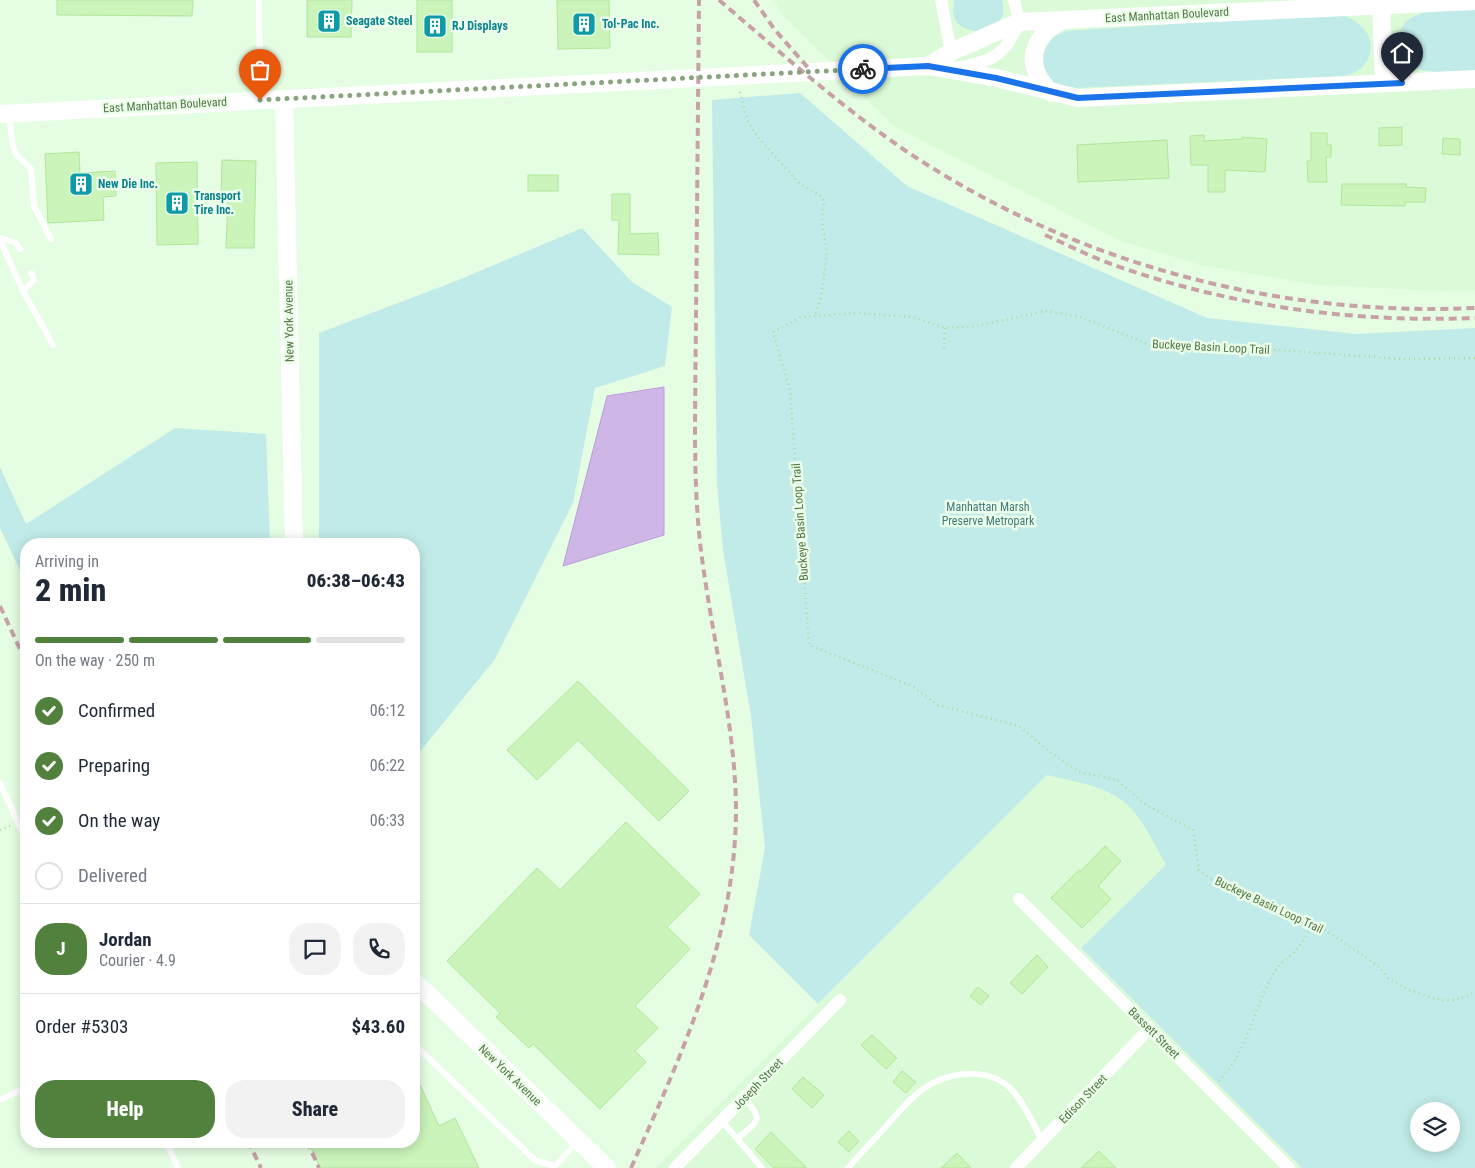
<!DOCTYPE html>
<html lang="en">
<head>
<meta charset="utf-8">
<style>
	:root { --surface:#fff; --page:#f2f2f3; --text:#1f2937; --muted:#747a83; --line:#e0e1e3; --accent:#51813c }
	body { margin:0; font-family:"Roboto Condensed",sans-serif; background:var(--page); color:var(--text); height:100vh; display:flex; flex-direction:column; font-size:19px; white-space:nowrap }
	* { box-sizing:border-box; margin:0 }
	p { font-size:16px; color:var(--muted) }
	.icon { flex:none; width:28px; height:28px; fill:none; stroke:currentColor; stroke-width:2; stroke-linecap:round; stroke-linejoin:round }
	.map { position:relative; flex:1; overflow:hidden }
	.drawer { position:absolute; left:20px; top:538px; width:400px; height:610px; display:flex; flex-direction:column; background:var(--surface); border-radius:20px; box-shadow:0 2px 12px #0003 }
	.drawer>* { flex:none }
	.controls { position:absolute; left:1410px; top:1102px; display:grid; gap:10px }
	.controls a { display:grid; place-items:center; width:50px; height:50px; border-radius:50%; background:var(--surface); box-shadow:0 2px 12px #0003; font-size:25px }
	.pin { position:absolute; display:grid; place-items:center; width:42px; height:42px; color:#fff; margin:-51px -21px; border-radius:50% 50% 50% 0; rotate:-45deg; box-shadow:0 0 5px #0007 }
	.pin .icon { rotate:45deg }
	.courier { position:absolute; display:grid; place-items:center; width:50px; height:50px; margin:-25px; border:4px solid #1a73e8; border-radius:50%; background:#fff; color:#222; box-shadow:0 1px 6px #0007 }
	.headline em { font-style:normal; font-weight:800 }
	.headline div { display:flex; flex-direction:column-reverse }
	.headline { display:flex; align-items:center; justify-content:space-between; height:85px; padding:0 15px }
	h1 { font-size:32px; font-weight:800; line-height:38px }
	.bar { display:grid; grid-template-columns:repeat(4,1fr); gap:8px 5px; align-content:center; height:60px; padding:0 15px }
	.bar i { height:6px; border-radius:4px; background:var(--line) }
	.bar .on { background:var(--accent) }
	.bar p { grid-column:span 4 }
	.line { display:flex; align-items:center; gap:12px; padding:0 15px; border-top:1px solid var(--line) }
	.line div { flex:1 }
	.round { display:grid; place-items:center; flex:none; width:52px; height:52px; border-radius:20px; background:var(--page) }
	ol { padding:0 15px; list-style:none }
	li { display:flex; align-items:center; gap:15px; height:55px }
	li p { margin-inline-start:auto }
	li .icon { padding:5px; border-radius:50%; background:var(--accent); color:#fff; stroke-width:4 }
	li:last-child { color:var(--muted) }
	li i { width:28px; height:28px; border:2px solid var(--line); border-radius:50% }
	.cta { display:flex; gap:10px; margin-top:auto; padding:10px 15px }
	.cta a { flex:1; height:58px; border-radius:20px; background:var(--accent); color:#fff; font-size:20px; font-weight:800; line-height:58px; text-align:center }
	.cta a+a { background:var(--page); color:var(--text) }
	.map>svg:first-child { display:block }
	.residential { fill:#dbfad7 }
	.green { fill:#c1ebe8; fill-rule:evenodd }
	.water { fill:#ceb7e7; stroke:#ba9dda }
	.building { fill:#caf4ba; stroke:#b0e799 }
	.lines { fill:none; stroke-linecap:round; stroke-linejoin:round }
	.path { stroke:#aed99d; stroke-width:2.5; stroke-dasharray:1 4; stroke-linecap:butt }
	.lane { stroke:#fff; stroke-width:6 }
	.street { stroke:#fff; stroke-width:12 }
	.secondary { stroke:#fff; stroke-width:18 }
	.rail { stroke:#c7a1a6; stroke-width:4; stroke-dasharray:8 5; stroke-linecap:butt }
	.done { stroke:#89a57e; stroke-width:5; stroke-dasharray:0 9 }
	.route { stroke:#1a73e8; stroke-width:6 }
	.labels { text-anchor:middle; stroke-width:5; stroke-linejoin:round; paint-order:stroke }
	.street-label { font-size:12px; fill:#577648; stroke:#ecffea }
	.culture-label { font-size:12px; font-weight:bold; fill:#0d838f; stroke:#ecffea; text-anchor:start }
	.park-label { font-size:12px; fill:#407a7d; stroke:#ecffea }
</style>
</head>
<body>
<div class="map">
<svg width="1475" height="1168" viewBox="0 0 1475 1168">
	<rect width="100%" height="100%" fill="#e5fde3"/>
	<!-- residential -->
	<g class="residential">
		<path d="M774,0H1475V290L1442,291L1318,285L1201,265L1121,241L895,127L781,13Z"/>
		<path d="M1084,738L1193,838L1081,948L1302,1168H656Z"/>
	</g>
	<!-- green -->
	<g class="green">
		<path d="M954,0H1002C1003,4 1004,9 1003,13C1003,17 1000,20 997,23C985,35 968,33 956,22L953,12Z"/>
		<path d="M1475,10V70C1449,72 1397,80 1398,40C1398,31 1404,22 1411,18C1429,7 1455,10 1475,10Z"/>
		<path d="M1344,16C1379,27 1380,68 1344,76L1075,88L1060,87L1050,81L1042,73L1041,50L1046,40L1066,31L1189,23Z"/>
		<path d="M800,93L907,186L1207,318L1356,334L1475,328V1168H1302L1081,948L1166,865C1155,845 1141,815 1123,801C1102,785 1072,781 1047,775L818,1004L749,935L765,848L751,716L723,550L717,484L712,100ZM1419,1111H1451V1144H1419Z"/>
		<path d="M582,228L632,282L672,307L665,366L595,388L573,503L495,659L414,759V544H319V333L456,281Z"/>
		<path d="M175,428L266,434L270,544H26V583L0,528V467L26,524Z"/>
	</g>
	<!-- water -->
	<path class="water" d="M664,387V535L563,566L607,396Z"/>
	<!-- building -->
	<g class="building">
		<path d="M57,0H193L192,16L57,15Z"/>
		<path d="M307,0H352L351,37H307Z"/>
		<rect x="417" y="0" width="35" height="52"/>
		<path d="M557,0H609L610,48L558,49Z"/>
		<path d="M1402,127V145L1379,146V128Z"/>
		<path d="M1311,133H1327V145H1331V157H1326L1327,182H1308L1307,161H1311Z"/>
		<path d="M1204,135V141L1242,139V137L1267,139L1265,172L1225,170V192H1208V165H1191L1190,136Z"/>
		<path d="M1443,138L1460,139V155L1442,154Z"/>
		<path d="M1167,140L1169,178L1078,182L1077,145Z"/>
		<path d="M79,152L80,173L115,171L116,196L103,197L104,220L48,223L45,154Z"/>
		<path d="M222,160L256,161L254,248H226L228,200H221Z"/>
		<path d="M197,162L198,244L157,245L156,163Z"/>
		<rect x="528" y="175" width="30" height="16"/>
		<path d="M1342,184H1406V187L1426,188L1425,202H1405V206L1341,205Z"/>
		<path d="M612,194H630V234L658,233L659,255L618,254L619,220H612Z"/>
		<path d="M578,681L689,791L659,821L578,740L537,780L507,750Z"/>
		<path d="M626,822L700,894L667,927L690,949L635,1006L658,1028L635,1051L646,1062L600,1109L533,1044L529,1048L496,1017L500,1013L447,961L537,868L560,890Z"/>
		<path d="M1105,846L1121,861L1098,886L1111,899L1082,928L1051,898L1079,870L1081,871Z"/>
		<path d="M1037,955L1048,967L1022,994L1010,983Z"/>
		<path d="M978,987L989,996L981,1005L970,996Z"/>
		<path d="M872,1035L897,1058L886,1069L861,1045Z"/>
		<path d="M902,1071L916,1082L906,1093L893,1082Z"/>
		<path d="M414,1072L439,1126L455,1118L479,1168H320L308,1141H414Z"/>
		<path d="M803,1077L824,1095L812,1108L792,1089Z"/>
		<path d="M849,1131L859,1141L849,1152L838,1142Z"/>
		<path d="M771,1132L807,1168H774L755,1149Z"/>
		<path d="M1099,1151L1116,1168H1081Z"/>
		<path d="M957,1153L971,1168H941Z"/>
	</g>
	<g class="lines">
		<!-- path -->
		<g class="path">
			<path d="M740,92L747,120L758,137L800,184L821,196L824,203L822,220L827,253L822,292L815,316"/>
			<path d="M944,349L945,328"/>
			<path d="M1475,358L1401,359L1277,350L1255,346L1150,345L1081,317L1047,311L975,326L945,328L913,317L857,313L801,317L773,332L790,390L809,645L912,686L938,705L1019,726L1050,752L1079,772L1117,780L1146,805L1193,830L1199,870L1218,884L1321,927L1377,965L1388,978L1409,990L1436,999L1446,1001L1459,999L1475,992"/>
			<path d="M0,830L10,826"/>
			<path d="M1219,1081C1251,1046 1253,1005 1277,968C1280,963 1287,960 1291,955C1302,945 1306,936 1312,923"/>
		</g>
		<!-- lane -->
		<g class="lane">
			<path d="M259,0L260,99"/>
			<path d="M9,115L13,147L17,155L31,169L34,206L51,239"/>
			<path d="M0,238L16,243L20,249"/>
			<path d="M0,240L23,291L53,345"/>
			<path d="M23,291L34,280L31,273"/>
			<path d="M0,783L26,840"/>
			<path d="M414,1044L536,1161L555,1166L577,1142"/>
			<path d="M0,1100L26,1087"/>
			<path d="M722,1121L762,1168"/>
			<path d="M738,1138C760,1119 763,1122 745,1098"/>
			<path d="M166,1141L178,1168"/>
			<path d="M848,1168C858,1156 869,1145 879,1134C896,1116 912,1093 935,1082C959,1071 991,1069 1011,1089C1023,1101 1034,1125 1042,1141"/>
		</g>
		<!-- street -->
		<g class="street">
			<path d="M941,0L951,52"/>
			<path d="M955,68C990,61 1005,58 1019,22L1014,0"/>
			<path d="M1019,899L1289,1168"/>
			<path d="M675,1168L840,1000"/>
			<path d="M1016,1168L1149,1029"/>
		</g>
		<!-- secondary -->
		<g class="secondary">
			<path d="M1381,5L1384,83"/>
			<path d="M928,66L951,52L1019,22L1475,1"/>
			<path d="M1052,93C1034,77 1026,55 1044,34C1048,29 1056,24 1062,20"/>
			<path d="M284,99L294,544"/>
			<path d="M0,114L928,66L997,78L1078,98L1475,79"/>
			<path d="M414,981L607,1168"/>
		</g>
		<!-- rail -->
		<g class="rail">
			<path d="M719,0C780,52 840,106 906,151C1073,263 1275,317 1475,308"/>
			<path d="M754,0L775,30L810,70"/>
			<path d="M1045,235C1068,245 1091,257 1114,265C1230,306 1353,323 1475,318"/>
			<path d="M0,606L26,662"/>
			<path d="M248,1141L261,1168"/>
			<path d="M307,1141L319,1168"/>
			<path d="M631,1168C682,1054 735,940 736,812C736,732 715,651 704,572C696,522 695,472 695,422L699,0"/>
		</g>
	</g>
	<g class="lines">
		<!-- done -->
		<path class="done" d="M260,100L863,69"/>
		<!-- route -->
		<path class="route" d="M863,69L928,66L996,78L1078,98L1402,83"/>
	</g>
	<!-- icons -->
	<defs>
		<g id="building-square" transform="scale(1.25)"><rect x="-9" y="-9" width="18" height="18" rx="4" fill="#0f9aa8" stroke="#ecffea"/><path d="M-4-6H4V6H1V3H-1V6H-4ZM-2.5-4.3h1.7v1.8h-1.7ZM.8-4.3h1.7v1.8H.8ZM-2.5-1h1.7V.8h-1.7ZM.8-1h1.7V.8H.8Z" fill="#fff"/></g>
	</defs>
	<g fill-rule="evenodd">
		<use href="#building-square" x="329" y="21"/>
		<use href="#building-square" x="584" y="24"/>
		<use href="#building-square" x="435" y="26"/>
		<use href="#building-square" x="81" y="184"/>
		<use href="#building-square" x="177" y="203"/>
	</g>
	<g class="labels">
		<!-- street labels -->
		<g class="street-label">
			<text transform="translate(1167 15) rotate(-3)" y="4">East Manhattan Boulevard</text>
			<text transform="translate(165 105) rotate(-3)" y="4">East Manhattan Boulevard</text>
			<text transform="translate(289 321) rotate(-91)" y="4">New York Avenue</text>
			<text transform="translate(1211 347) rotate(3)" y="4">Buckeye Basin Loop Trail</text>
			<text transform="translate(800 522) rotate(-94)" y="4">Buckeye Basin Loop Trail</text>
			<text transform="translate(1269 905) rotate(25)" y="4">Buckeye Basin Loop Trail</text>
			<text transform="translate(1154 1033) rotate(45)" y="4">Bassett Street</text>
			<text transform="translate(510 1075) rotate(44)" y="4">New York Avenue</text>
			<text transform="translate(758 1084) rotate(-46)" y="4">Joseph Street</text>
			<text transform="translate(1083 1099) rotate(-46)" y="4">Edison Street</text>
		</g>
		<!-- culture labels -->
		<g class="culture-label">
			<text x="346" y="25">Seagate Steel</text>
			<text x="602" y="28">Tol-Pac Inc.</text>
			<text x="452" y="30">RJ Displays</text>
			<text x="98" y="188">New Die Inc.</text>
			<text x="194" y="200">Transport<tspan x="194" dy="14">Tire Inc.</tspan></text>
		</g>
		<!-- park labels -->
		<g class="park-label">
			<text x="988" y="511">Manhattan Marsh<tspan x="988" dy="14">Preserve Metropark</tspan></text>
		</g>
	</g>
</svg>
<div class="controls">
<a><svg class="icon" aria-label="layers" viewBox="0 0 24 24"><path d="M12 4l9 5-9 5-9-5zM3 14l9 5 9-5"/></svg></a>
</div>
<div class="pin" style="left:260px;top:100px;background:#ea580c"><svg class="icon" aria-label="bag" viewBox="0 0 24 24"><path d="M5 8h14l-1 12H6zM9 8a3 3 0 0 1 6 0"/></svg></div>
<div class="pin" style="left:1402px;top:83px;background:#1f2937"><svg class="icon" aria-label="home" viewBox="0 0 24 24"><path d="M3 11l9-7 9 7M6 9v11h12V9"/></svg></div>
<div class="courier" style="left:863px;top:69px"><svg class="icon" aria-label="bike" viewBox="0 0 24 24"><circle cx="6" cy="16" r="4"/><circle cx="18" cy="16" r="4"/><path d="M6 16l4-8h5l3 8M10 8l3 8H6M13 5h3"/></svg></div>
<section class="drawer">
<div class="headline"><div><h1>2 min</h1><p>Arriving in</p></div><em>06:38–06:43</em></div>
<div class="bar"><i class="on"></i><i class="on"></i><i class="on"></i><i></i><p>On the way · 250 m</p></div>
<ol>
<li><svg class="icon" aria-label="check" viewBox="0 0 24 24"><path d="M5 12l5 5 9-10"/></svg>Confirmed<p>06:12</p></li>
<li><svg class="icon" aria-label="check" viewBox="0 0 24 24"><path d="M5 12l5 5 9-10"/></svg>Preparing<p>06:22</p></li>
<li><svg class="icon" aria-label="check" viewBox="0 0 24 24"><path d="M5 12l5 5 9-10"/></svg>On the way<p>06:33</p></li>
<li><i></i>Delivered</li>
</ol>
<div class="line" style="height:90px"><b class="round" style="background:var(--accent);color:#fff">J</b><div><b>Jordan</b><p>Courier · 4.9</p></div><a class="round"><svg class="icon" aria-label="chat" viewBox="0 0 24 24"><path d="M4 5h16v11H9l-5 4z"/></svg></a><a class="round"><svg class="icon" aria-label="phone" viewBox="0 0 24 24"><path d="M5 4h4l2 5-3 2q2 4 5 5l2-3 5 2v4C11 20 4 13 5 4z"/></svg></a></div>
<div class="line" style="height:65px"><div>Order #5303</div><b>$43.60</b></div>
<div class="cta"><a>Help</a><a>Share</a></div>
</section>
</div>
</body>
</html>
